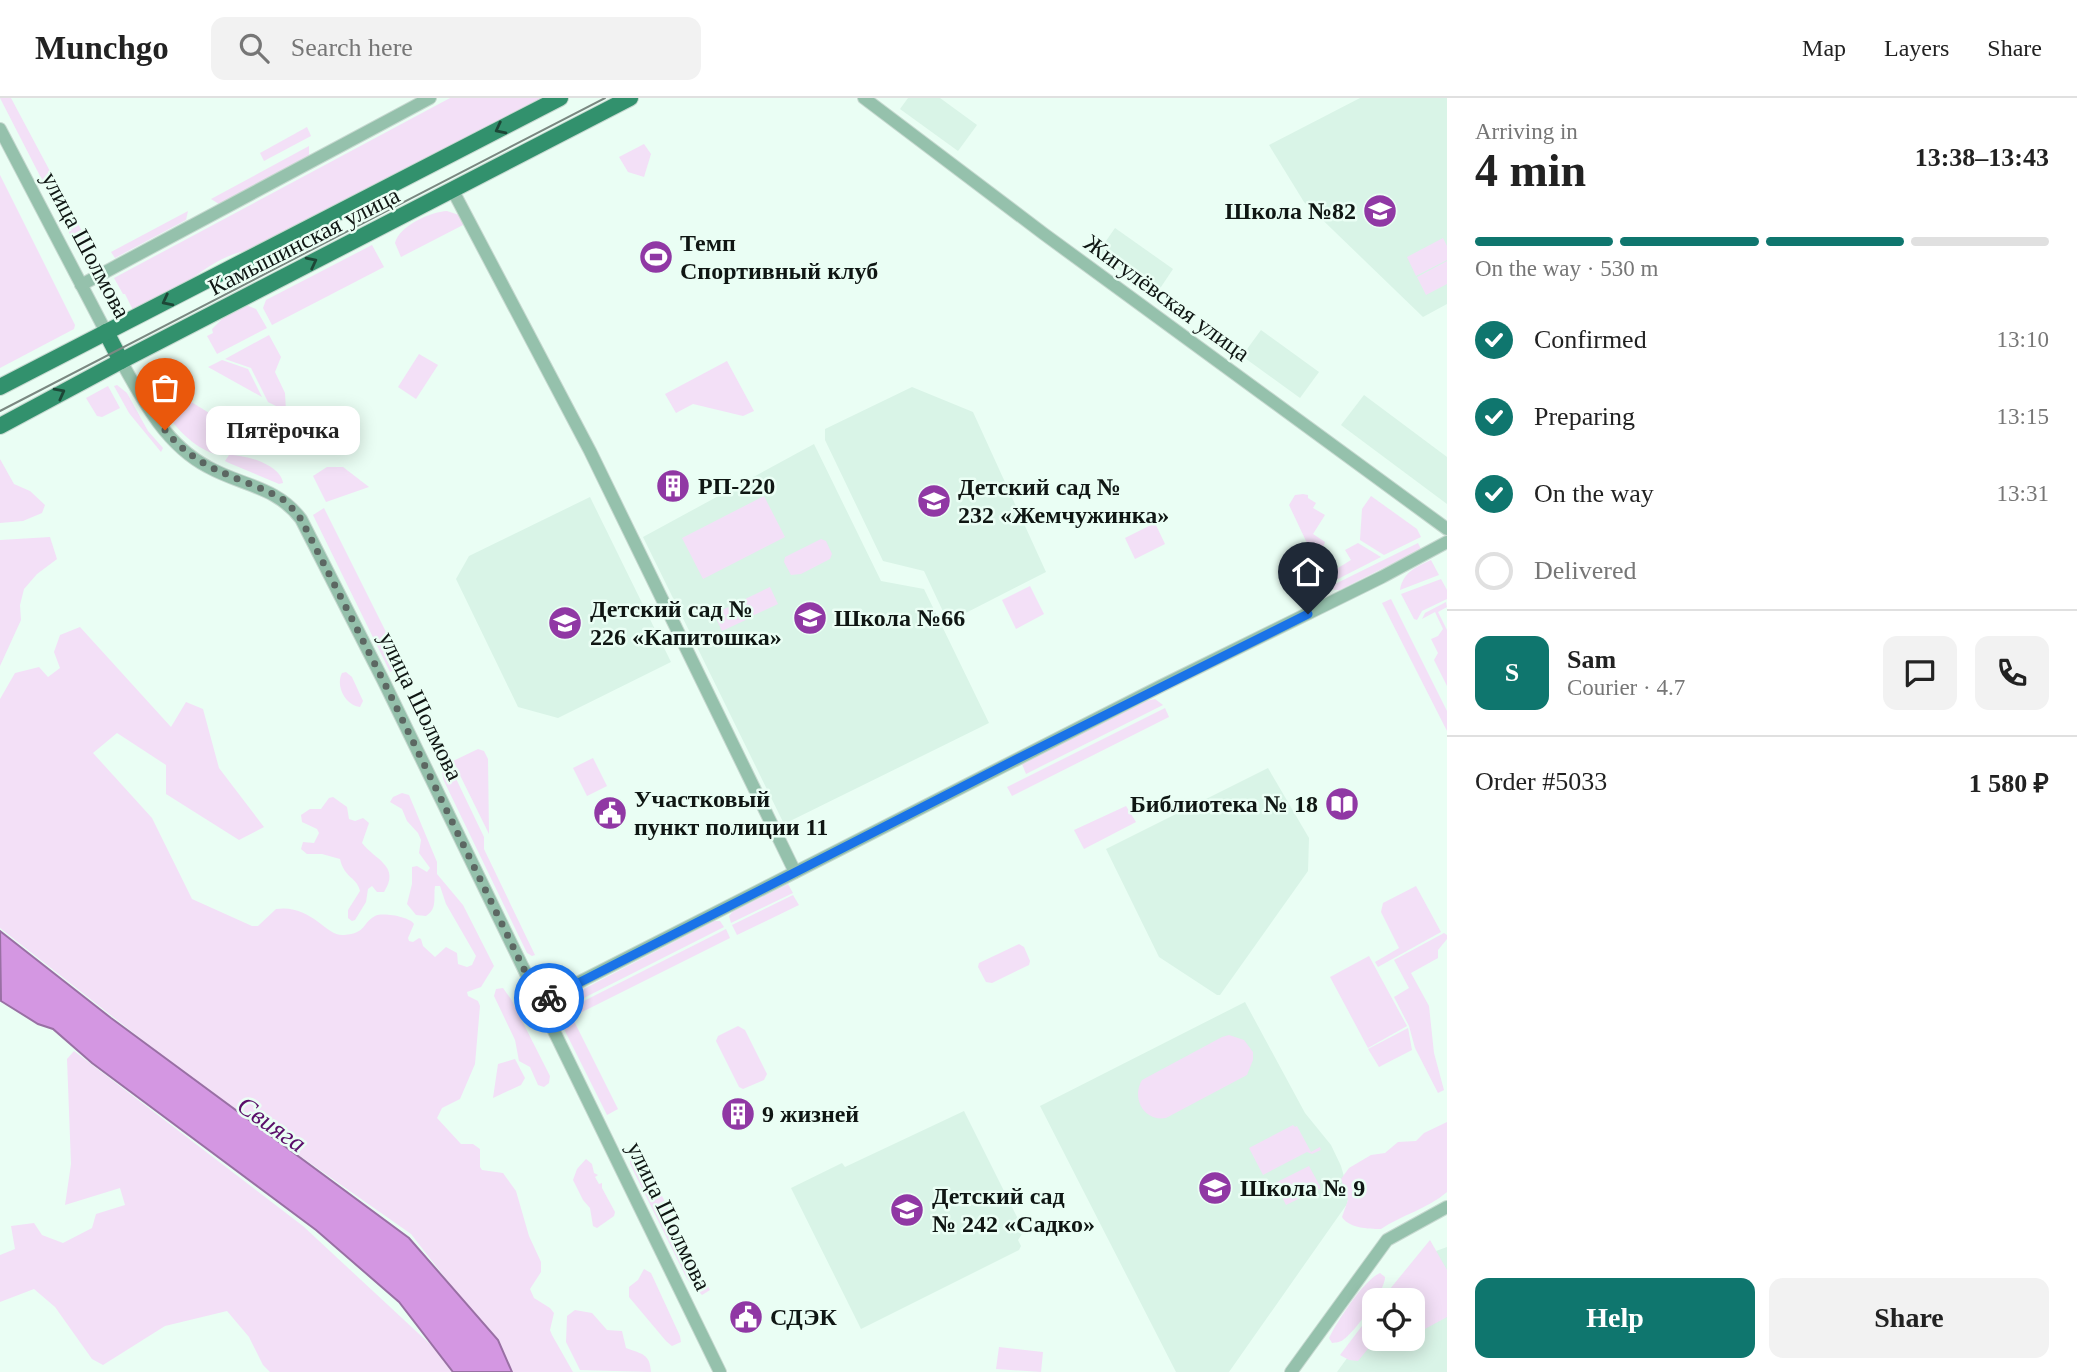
<!DOCTYPE html>
<html lang="en">
<head>
<meta charset="utf-8">
<style>
	:root { --surface:#fff; --page:#f2f2f2; --text:#222; --muted:#767676; --line:#e0e0e0; --accent:#0f766e }
	body { margin:0; font-family:Georgia,serif; background:var(--page); color:var(--text); height:100vh; display:flex; flex-direction:column; font-size:26px; white-space:nowrap }
	* { box-sizing:border-box; margin:0 }
	p { font-size:23px; color:var(--muted) }
	.icon { flex:none; width:38px; height:38px; fill:none; stroke:currentColor; stroke-width:2; stroke-linecap:round; stroke-linejoin:round }
	.map { position:relative; flex:1; overflow:hidden }
	.panel { display:flex; flex-direction:column; background:var(--surface); width:630px }
	.panel>* { flex:none }
	.buttons { position:absolute; left:1362px; top:1190px; display:grid; gap:14px }
	.buttons a { display:grid; place-items:center; width:63px; height:63px; border-radius:14px; background:var(--surface); box-shadow:0 4px 18px #0003; font-size:35px }
	.pin { position:absolute; display:grid; place-items:center; width:60px; height:60px; color:#fff; margin:-72px -30px; border-radius:50% 50% 50% 0; rotate:-45deg; box-shadow:0 0 7px #0007 }
	.pin .icon { rotate:45deg }
	.courier { position:absolute; display:grid; place-items:center; width:70px; height:70px; margin:-35px; border:5px solid #1a73e8; border-radius:50%; background:#fff; color:#222; box-shadow:0 2px 9px #0007 }
	.bubble { position:absolute; height:49px; border-radius:14px; background:var(--surface); box-shadow:0 4px 18px #0003; font-size:23px; font-weight:800; line-height:49px; text-align:center }
	.overview em { font-style:normal; font-weight:800 }
	.overview div { display:flex; flex-direction:column-reverse }
	.overview { display:flex; align-items:center; justify-content:space-between; height:119px; padding:0 28px }
	h1 { font-size:46px; font-weight:800; line-height:52px }
	.bar { display:grid; grid-template-columns:repeat(4,1fr); gap:10px 7px; align-content:center; height:84px; padding:0 28px }
	.bar i { height:9px; border-radius:5px; background:var(--line) }
	.bar .selected { background:var(--accent) }
	.bar p { grid-column:span 4 }
	.line { display:flex; align-items:center; gap:18px; padding:0 28px; border-top:2px solid var(--line) }
	.line div { flex:1 }
	.round { display:grid; place-items:center; flex:none; width:74px; height:74px; border-radius:14px; background:var(--page) }
	ol { padding:0 28px; list-style:none }
	li { display:flex; align-items:center; gap:21px; height:77px }
	li p { margin-inline-start:auto }
	li .icon { padding:7px; border-radius:50%; background:var(--accent); color:#fff; stroke-width:4 }
	li:last-child { color:var(--muted) }
	li i { width:38px; height:38px; border:4px solid var(--line); border-radius:50% }
	.cta { display:flex; gap:14px; margin-top:auto; padding:14px 28px }
	.cta a { flex:1; height:80px; border-radius:14px; background:var(--accent); color:#fff; font-size:28px; font-weight:800; line-height:80px; text-align:center }
	.cta a+a { background:var(--page); color:var(--text) }
	header { display:flex; align-items:center; gap:42px; box-sizing:border-box; height:98px; padding:0 35px; background:var(--surface); border-bottom:2px solid var(--line) }
	header strong { font-size:33px }
	nav { display:flex; gap:38px; margin-inline-start:auto; font-size:24px }
	.search { width:490px; height:63px; background:var(--page); display:flex; align-items:center; gap:18px; box-sizing:border-box; padding:0 24px; border-radius:14px; color:var(--muted); font-size:26px }
	main { display:flex; flex:1; min-height:0 }
	.map>svg:first-child { display:block }
	.built { fill:#d9f4e7 }
	.green { fill:#f3e0f7 }
	.water { fill:#d497e2; stroke:#9970a4; stroke-width:2 }
	.lines { fill:none; stroke-linecap:round; stroke-linejoin:round }
	.minor-casing { stroke:#c7d9d0; stroke-width:14 }
	.major-casing { stroke:#c7d9d0; stroke-width:18 }
	.minor { stroke:#95c1ac; stroke-width:12 }
	.major { stroke:#32916d; stroke-width:16 }
	.tram { stroke:#7b8982; stroke-width:2 }
	.oneway { stroke:#1d4737 }
	.done { stroke:#5c6762; stroke-width:7; stroke-dasharray:0 12.6 }
	.route { stroke:#1a73e8; stroke-width:9 }
	.labels { text-anchor:middle; stroke-width:5; stroke-linejoin:round; paint-order:stroke }
	.poi-label { font-size:24px; font-weight:bold; fill:#0f1613; stroke:#eafef4; text-anchor:start }
	.street-label { font-size:24px; fill:#0f1613; stroke:#eafef4 }
	.water-label { font-size:26px; font-style:italic; fill:#5a0d69; stroke:#eafef4 }
</style>
</head>
<body>
<header>
<strong>Munchgo</strong>
<div class="search"><svg class="icon" aria-label="search" viewBox="0 0 24 24"><circle cx="10" cy="10" r="6"/><path d="M15 15l6 6"/></svg>Search here</div>
<nav><a>Map</a><a>Layers</a><a>Share</a></nav>
</header>
<main>
<div class="map">
<svg width="1447" height="1274" viewBox="0 0 1447 1274">
	<rect width="100%" height="100%" fill="#eafef4"/>
	<!-- built -->
	<g class="built">
		<path d="M908,0H940L977,27L958,53L900,11Z"/>
		<path d="M1360,0H1447V206L1423,219L1304,104L1269,47Z"/>
		<path d="M1115,130L1173,171L1155,198L1097,156Z"/>
		<path d="M1261,232L1319,274L1300,300L1242,258Z"/>
		<path d="M912,289L973,314L1046,474L948,524L924,473L883,463L825,342V331Z"/>
		<path d="M1364,297L1447,359V406L1341,327Z"/>
		<path d="M814,346L881,483L924,491L989,625L784,726L643,439Z"/>
		<path d="M590,399L671,564L558,620L518,609L456,481L469,458Z"/>
		<path d="M1268,670L1309,740L1308,773L1220,897H1217L1159,859L1106,751Z"/>
		<path d="M1245,904L1305,1015L1331,1047L1341,1068L1349,1096L1347,1106L1229,1274H1176L1040,1008Z"/>
		<path d="M964,1013L1024,1133L1018,1142L1021,1148L1019,1152L861,1231L791,1090L842,1065L845,1069Z"/>
		<path d="M1447,1149V1274H1337L1374,1223V1241H1412V1202L1425,1157Z"/>
	</g>
	<!-- green -->
	<g class="green">
		<path d="M0,0H11L85,139L87,146L85,153L82,154L77,150Z"/>
		<path d="M450,0H549L252,152C224,155 206,171 184,186C169,197 150,204 133,212L125,196H123L114,180Z"/>
		<path d="M307,29L311,38L264,63L260,55Z"/>
		<path d="M644,46L651,56L644,79L628,74L619,59Z"/>
		<path d="M309,48V58L219,106L211,101Z"/>
		<path d="M0,77L75,227L74,231L0,270Z"/>
		<path d="M188,113L186,122L115,160L111,154Z"/>
		<path d="M447,113L459,117L465,126L401,159L395,145C399,128 430,114 447,113Z"/>
		<path d="M1443,140L1447,148V162L1416,178L1407,159Z"/>
		<path d="M372,147L384,169L272,227L263,210L266,202Z"/>
		<path d="M1447,163V186L1426,197L1417,179Z"/>
		<path d="M246,207L256,211L267,230L217,256L207,238L213,235L212,231L225,218Z"/>
		<path d="M269,237L281,259L275,274L285,295L286,313L268,304L251,270L225,261Z"/>
		<path d="M419,256L438,267L416,301L398,289Z"/>
		<path d="M222,262L248,271L262,299L208,269Z"/>
		<path d="M727,263L754,313L743,318L693,306L676,315L665,296Z"/>
		<path d="M117,287L127,295L148,333L163,350L161,354L129,315L114,288Z"/>
		<path d="M173,287L180,297L240,334L215,356C190,349 166,319 154,297Z"/>
		<path d="M108,288L120,310L102,319L97,318L86,300Z"/>
		<path d="M229,357C245,357 280,366 283,385L279,386L229,365L225,363Z"/>
		<path d="M0,361L14,386L30,393L45,407L42,415L23,423L0,425Z"/>
		<path d="M327,369H343L369,389L326,404L313,378Z"/>
		<path d="M1303,396L1308,397V400L1316,405L1313,410L1325,417L1313,436L1325,444L1319,460L1315,462L1289,407L1295,397Z"/>
		<path d="M764,398L785,439L703,481L682,440Z"/>
		<path d="M1371,398L1417,431L1421,439L1384,457L1360,442L1362,411Z"/>
		<path d="M324,410L403,568L390,574L313,417Z"/>
		<path d="M1155,425L1165,446L1135,461L1125,440Z"/>
		<path d="M50,439L57,461L37,476L24,491L20,507L21,522L0,568V442Z"/>
		<path d="M821,441L826,443L832,456L830,461L801,476L791,477L784,464L785,459Z"/>
		<path d="M1358,445L1381,459L1334,483L1328,482L1325,478L1351,462L1345,452Z"/>
		<path d="M1418,445L1421,451L1340,492H1334L1331,488Z"/>
		<path d="M1431,462L1439,477L1400,492C1403,474 1416,469 1431,462Z"/>
		<path d="M1441,481L1447,492V501L1422,513L1417,522L1414,521L1401,496Z"/>
		<path d="M1030,488L1044,516L1016,531L1002,502Z"/>
		<path d="M770,489L778,506L750,519L743,502Z"/>
		<path d="M1391,501L1447,613V633L1382,505Z"/>
		<path d="M741,503L750,520L722,533L714,516Z"/>
		<path d="M1446,504L1447,509L1438,514L1447,532V588L1434,562L1438,555L1431,541L1438,538L1443,531L1435,514L1422,521L1425,515Z"/>
		<path d="M80,529L171,629L186,604L203,611L219,670L264,729L239,742L166,696V667L117,635L93,655L152,720L192,801L252,828H258L276,811C312,806 326,839 344,837C367,835 361,826 375,818C383,814 410,819 414,826L408,840L409,843L413,844L419,840L421,841L423,848L435,859L446,849L457,855L458,866L467,869L472,867L476,858L446,806L440,788H435C433,799 438,811 426,818L416,817L407,806L412,786V769L417,768L427,774L430,770L419,755L421,742L418,735L407,723L402,711L390,704L393,699L402,695L409,697L437,764V776L463,807L494,868L481,889L467,894L468,898L478,903L480,908L475,966L460,1001L442,1010L437,1020L461,1046H473L480,1051V1069L482,1072L503,1075L516,1093L529,1138L541,1164V1174L530,1191L534,1200L550,1210L554,1215L550,1232L552,1237L573,1274H510L495,1244L411,1136L206,992L0,830V601L15,575L39,569L48,579L60,570L54,554L60,537Z"/>
		<path d="M346,574L352,579L363,603L360,609C346,608 335,588 342,575Z"/>
		<path d="M1155,601L1163,607L1026,676L1022,666L1146,603Z"/>
		<path d="M1165,610L1169,619L1012,698L1007,689Z"/>
		<path d="M478,651L484,653L488,661L489,736L453,663Z"/>
		<path d="M593,660L607,688L587,698L573,670Z"/>
		<path d="M449,666L484,739V751L535,857L532,858L527,855L443,681L442,671Z"/>
		<path d="M333,699L347,709L349,721L355,723L363,720L369,725L362,745C375,762 401,768 384,794H377L372,788L368,791L366,804L355,822L352,823L348,820V812L360,793C357,779 344,780 340,761L322,756H307L301,751L303,744L314,745L319,735L317,731L302,724L301,717L310,711H321L329,700Z"/>
		<path d="M1126,708L1136,724L1084,751L1074,732Z"/>
		<path d="M788,786L793,795L731,825L729,818L733,813Z"/>
		<path d="M1416,788L1441,834L1378,869L1375,864L1399,850L1381,814L1383,805Z"/>
		<path d="M793,797L799,807L737,837L732,827Z"/>
		<path d="M714,823H720L724,829L572,906L570,899L574,896Z"/>
		<path d="M726,831L730,840L576,917L572,909Z"/>
		<path d="M1444,835L1447,837V841L1438,852V860L1411,875L1429,908L1434,955L1444,992L1438,995L1415,950L1409,928L1394,899L1409,890L1394,862Z"/>
		<path d="M1019,846L1024,849L1030,863L1029,867L992,885L986,884L978,869L979,865Z"/>
		<path d="M1369,858L1407,928L1368,950L1330,879Z"/>
		<path d="M503,890L511,901L550,978L549,985L544,989L538,987L530,969L519,963L515,942L494,898L496,891Z"/>
		<path d="M565,905L618,1011L607,1017L562,927L560,917Z"/>
		<path d="M738,928L745,932L767,976L764,982L743,991L739,989L716,943L718,938Z"/>
		<path d="M1408,930L1412,952L1379,969L1368,951Z"/>
		<path d="M1229,937L1244,942L1253,954V962L1247,977L1166,1020C1144,1024 1131,1000 1142,982L1222,939Z"/>
		<path d="M74,953L303,1128L460,1274H270L263,1267L249,1239L227,1213L165,1228L103,1267L92,1261L55,1209L34,1191L0,1204V1157L15,1151L11,1128L34,1125L42,1137L63,1145L92,1130L96,1116L125,1107L120,1090L65,1107L71,1066L67,961Z"/>
		<path d="M515,961L525,980L521,987L493,1000L498,966Z"/>
		<path d="M1447,1024V1094C1427,1111 1402,1117 1381,1131C1368,1131 1349,1130 1342,1119L1348,1102L1341,1081L1349,1070L1371,1057L1385,1055L1398,1044L1416,1043L1424,1035Z"/>
		<path d="M1293,1027L1295,1029L1297,1028L1311,1054L1320,1049L1321,1052L1312,1056L1307,1054L1263,1077L1249,1050Z"/>
		<path d="M637,1049L710,1192L702,1197L687,1181L630,1066V1061Z"/>
		<path d="M586,1061L592,1066L594,1075L598,1077L595,1079L599,1086L602,1085V1090L615,1114L614,1118L597,1130L593,1128L590,1110L583,1102L573,1082L577,1071Z"/>
		<path d="M1309,1068L1321,1090L1286,1107L1275,1085Z"/>
		<path d="M1430,1142L1447,1172V1219L1412,1238V1202H1381Z"/>
		<path d="M644,1171L651,1175L680,1238L681,1244L672,1248L666,1243L629,1199V1189L638,1182Z"/>
		<path d="M1380,1175L1385,1179C1386,1191 1354,1235 1343,1242C1338,1245 1337,1244 1332,1245L1329,1240C1338,1222 1363,1183 1380,1175Z"/>
		<path d="M575,1212L592,1215L607,1232L622,1233L626,1250C641,1256 650,1255 651,1274L580,1272L566,1244L567,1218Z"/>
		<path d="M1374,1212V1241H1376L1358,1263L1349,1262L1340,1257Z"/>
		<path d="M999,1249L1043,1254L1041,1274L996,1271Z"/>
	</g>
	<!-- water -->
	<path class="water" d="M0,833L111,920L409,1140L498,1242L512,1274H453L399,1204L316,1132L92,965L53,931L38,926L1,903Z"/>
	<g class="lines">
		<!-- minor casing -->
		<g class="minor-casing">
			<g id="minor">
				<path d="M864,0L1044,136L1447,431"/>
				<path d="M0,31L106,234"/>
				<path d="M452,91L590,353L795,774"/>
				<path d="M81,187L430,0"/>
				<path d="M121,263C143,303 166,347 208,369C242,388 276,388 301,421L384,584L720,1274"/>
				<path d="M540,904L1161,588L1382,479L1447,444"/>
				<path d="M1291,1274L1387,1142L1447,1109"/>
			</g>
		</g>
		<!-- major casing -->
		<g class="major-casing">
			<g id="major">
				<path d="M106,234L121,263"/>
				<path d="M0,289L560,0"/>
				<path d="M0,328L121,263L630,0"/>
			</g>
		</g>
		<!-- minor -->
		<use href="#minor" class="minor"/>
		<!-- major -->
		<use href="#major" class="major"/>
		<!-- tram -->
		<path class="tram" d="M0,313L605,0"/>
	</g>
	<!-- one-way arrows -->
	<defs><path id="oneway-chevron" d="M-2-3.5L2.5 0L-2 3.5" fill="none" stroke-width="1.6" stroke-linecap="round" stroke-linejoin="round" transform="scale(1.75)"/></defs>
	<g class="oneway">
		<use href="#oneway-chevron" transform="translate(500 31) rotate(153)"/>
		<use href="#oneway-chevron" transform="translate(312 164) rotate(-27)"/>
		<use href="#oneway-chevron" transform="translate(167 203) rotate(153)"/>
		<use href="#oneway-chevron" transform="translate(60 295) rotate(-28)"/>
	</g>
	<g class="lines">
		<!-- done -->
		<path class="done" d="M165,332C199,373 233,376 277,398L287,404L301,421L384,584L540,904L549,900"/>
		<!-- route -->
		<path class="route" d="M549,900L1017,661L1308,516"/>
	</g>
	<!-- icons -->
	<defs>
		<g id="school-disc" transform="scale(1.75)"><circle r="9.5" fill="#9038a4" stroke="#eafef4"/><path d="M0-5L7-2L0 1L-7-2ZM-4 1L0 2.5L4 1V4Q0 6-4 4Z" fill="#fff"/></g>
		<g id="stadium-disc" transform="scale(1.75)"><circle r="9.5" fill="#9038a4" stroke="#eafef4"/><path d="M0-5a6.5 5 0 1 0 0 10a6.5 5 0 1 0 0-10ZM-3.5-1.8h7v3.6h-7Z" fill="#fff"/></g>
		<g id="building-disc" transform="scale(1.75)"><circle r="9.5" fill="#9038a4" stroke="#eafef4"/><path d="M-4-6H4V6H1V3H-1V6H-4ZM-2.5-4.3h1.7v1.8h-1.7ZM.8-4.3h1.7v1.8H.8ZM-2.5-1h1.7V.8h-1.7ZM.8-1h1.7V.8H.8Z" fill="#fff"/></g>
		<g id="library-disc" transform="scale(1.75)"><circle r="9.5" fill="#9038a4" stroke="#eafef4"/><path d="M-6-4Q-3-5.5-.7-3.5V5Q-3 3-6 4ZM6-4Q3-5.5 .7-3.5V5Q3 3 6 4Z" fill="#fff"/></g>
		<g id="civic-disc" transform="scale(1.75)"><circle r="9.5" fill="#9038a4" stroke="#eafef4"/><path d="M-.6-6.5H3V-4.5H.6V-3L4-1V1h2V6H-6V1h2V-1L-.6-3ZM-1.2 2.5V6h2.4V2.5Z" fill="#fff"/></g>
	</defs>
	<g fill-rule="evenodd">
		<use href="#school-disc" x="1380" y="113"/>
		<use href="#stadium-disc" x="656" y="159"/>
		<use href="#building-disc" x="673" y="388"/>
		<use href="#school-disc" x="934" y="403"/>
		<use href="#school-disc" x="810" y="520"/>
		<use href="#school-disc" x="565" y="525"/>
		<use href="#library-disc" x="1342" y="706"/>
		<use href="#civic-disc" x="610" y="715"/>
		<use href="#building-disc" x="738" y="1016"/>
		<use href="#school-disc" x="1215" y="1090"/>
		<use href="#school-disc" x="907" y="1112"/>
		<use href="#civic-disc" x="746" y="1219"/>
	</g>
	<g class="labels">
		<!-- poi labels -->
		<g class="poi-label">
			<text x="1356" y="121" text-anchor="end">Школа №82</text>
			<text x="680" y="153">Темп<tspan x="680" dy="28">Спортивный клуб</tspan></text>
			<text x="698" y="396">РП-220</text>
			<text x="958" y="397">Детский сад №<tspan x="958" dy="28">232 «Жемчужинка»</tspan></text>
			<text x="590" y="519">Детский сад №<tspan x="590" dy="28">226 «Капитошка»</tspan></text>
			<text x="834" y="528">Школа №66</text>
			<text x="634" y="709">Участковый<tspan x="634" dy="28">пункт полиции 11</tspan></text>
			<text x="1318" y="714" text-anchor="end">Библиотека № 18</text>
			<text x="762" y="1024">9 жизней</text>
			<text x="1240" y="1098">Школа № 9</text>
			<text x="932" y="1106">Детский сад<tspan x="932" dy="28">№ 242 «Садко»</tspan></text>
			<text x="770" y="1227">СДЭК</text>
		</g>
		<!-- street labels -->
		<g class="street-label">
			<text transform="translate(304 143) rotate(-27)" y="8">Камышинская улица</text>
			<text transform="translate(86 147) rotate(62)" y="8">улица Шолмова</text>
			<text transform="translate(1167 200) rotate(36)" y="8">Жигулёвская улица</text>
			<text transform="translate(421 608) rotate(64)" y="8">улица Шолмова</text>
			<text transform="translate(669 1118) rotate(64)" y="8">улица Шолмова</text>
		</g>
		<!-- water labels -->
		<g class="water-label">
			<text transform="translate(272 1026) rotate(35)" y="9">Свияга</text>
		</g>
	</g>
</svg>
<div class="buttons">
<a><svg class="icon" aria-label="locate" viewBox="0 0 24 24"><circle cx="12" cy="12" r="6"/><path d="M12 2v4M12 18v4M2 12h4M18 12h4"/></svg></a>
</div>
<div class="pin" style="left:165px;top:332px;background:#ea580c"><svg class="icon" aria-label="bag" viewBox="0 0 24 24"><path d="M5 8h14l-1 12H6zM9 8a3 3 0 0 1 6 0"/></svg></div>
<div class="pin" style="left:1308px;top:516px;background:#1f2937"><svg class="icon" aria-label="home" viewBox="0 0 24 24"><path d="M3 11l9-7 9 7M6 9v11h12V9"/></svg></div>
<div class="courier" style="left:549px;top:900px"><svg class="icon" aria-label="bike" viewBox="0 0 24 24"><circle cx="6" cy="16" r="4"/><circle cx="18" cy="16" r="4"/><path d="M6 16l4-8h5l3 8M10 8l3 8H6M13 5h3"/></svg></div>
<div class="bubble" style="left:206px;top:308px;width:154px">Пятёрочка</div>
</div>
<section class="panel">
<div class="overview"><div><h1>4 min</h1><p>Arriving in</p></div><em>13:38–13:43</em></div>
<div class="bar"><i class="selected"></i><i class="selected"></i><i class="selected"></i><i></i><p>On the way · 530 m</p></div>
<ol>
<li><svg class="icon" aria-label="check" viewBox="0 0 24 24"><path d="M5 12l5 5 9-10"/></svg>Confirmed<p>13:10</p></li>
<li><svg class="icon" aria-label="check" viewBox="0 0 24 24"><path d="M5 12l5 5 9-10"/></svg>Preparing<p>13:15</p></li>
<li><svg class="icon" aria-label="check" viewBox="0 0 24 24"><path d="M5 12l5 5 9-10"/></svg>On the way<p>13:31</p></li>
<li><i></i>Delivered</li>
</ol>
<div class="line" style="height:126px"><b class="round" style="background:var(--accent);color:#fff">S</b><div><b>Sam</b><p>Courier · 4.7</p></div><a class="round"><svg class="icon" aria-label="chat" viewBox="0 0 24 24"><path d="M4 5h16v11H9l-5 4z"/></svg></a><a class="round"><svg class="icon" aria-label="phone" viewBox="0 0 24 24"><path d="M5 4h4l2 5-3 2q2 4 5 5l2-3 5 2v4C11 20 4 13 5 4z"/></svg></a></div>
<div class="line" style="height:91px"><div>Order #5033</div><b>1 580 ₽</b></div>
<div class="cta"><a>Help</a><a>Share</a></div>
</section>
</main>
</body>
</html>
